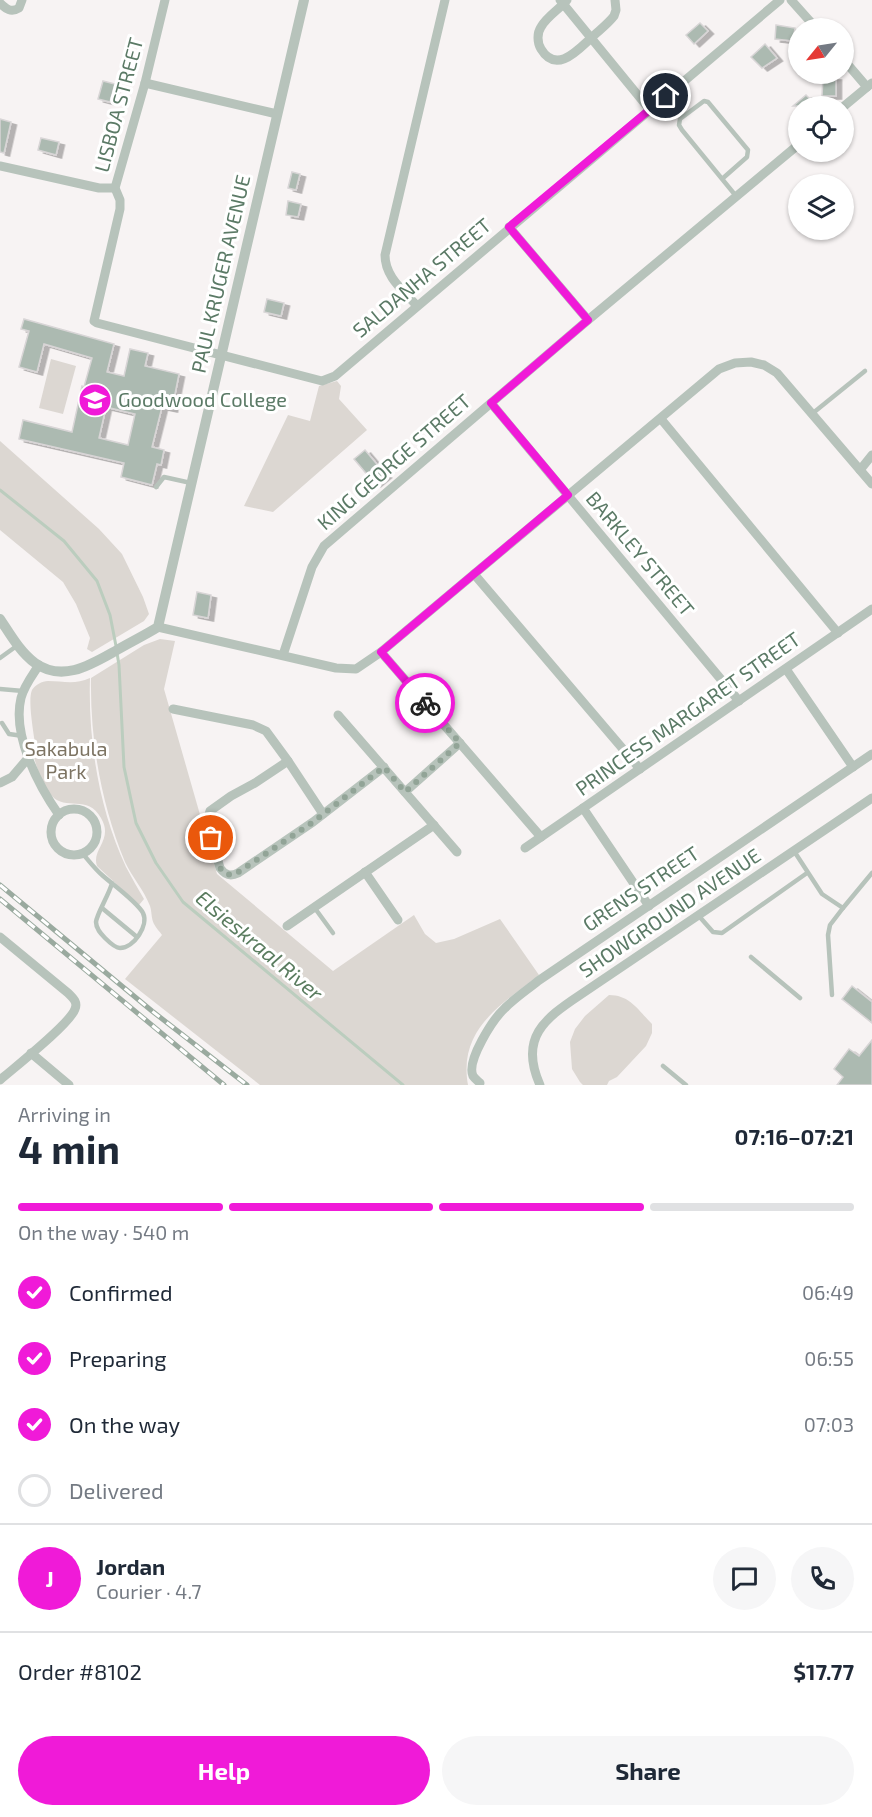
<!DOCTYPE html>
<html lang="en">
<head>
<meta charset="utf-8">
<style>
	:root { --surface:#fff; --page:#f6f6f7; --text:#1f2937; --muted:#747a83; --line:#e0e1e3; --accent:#f01ad8 }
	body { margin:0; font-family:"Exo 2",sans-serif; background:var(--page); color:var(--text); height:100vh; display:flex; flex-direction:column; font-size:22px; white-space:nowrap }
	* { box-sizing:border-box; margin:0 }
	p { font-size:20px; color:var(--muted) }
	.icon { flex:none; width:33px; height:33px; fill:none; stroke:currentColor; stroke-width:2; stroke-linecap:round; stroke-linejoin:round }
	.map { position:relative; height:1085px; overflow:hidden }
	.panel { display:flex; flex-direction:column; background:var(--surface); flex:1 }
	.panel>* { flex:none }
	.needle { width:39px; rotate:240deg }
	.fabs { position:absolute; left:788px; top:18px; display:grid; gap:12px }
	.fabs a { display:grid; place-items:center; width:66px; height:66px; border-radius:50%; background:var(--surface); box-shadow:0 2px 4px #0004; font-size:30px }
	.pin { position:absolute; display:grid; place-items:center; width:51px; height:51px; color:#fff; margin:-26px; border:3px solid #fff; border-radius:50%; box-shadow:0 2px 6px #0007 }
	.courier { position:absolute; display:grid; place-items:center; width:60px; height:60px; margin:-30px; border:4px solid #f01ad8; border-radius:50%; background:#fff; color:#222; box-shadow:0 2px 8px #0007 }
	.head em { font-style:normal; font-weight:700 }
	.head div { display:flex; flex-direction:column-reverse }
	.head { display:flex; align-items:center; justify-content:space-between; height:102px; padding:0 18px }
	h1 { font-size:39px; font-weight:700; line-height:45px }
	.bar { display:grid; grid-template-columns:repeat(4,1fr); gap:9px 6px; align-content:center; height:72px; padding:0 18px }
	.bar i { height:8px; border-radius:4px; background:var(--line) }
	.bar .selected { background:var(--accent) }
	.bar p { grid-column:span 4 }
	.line { display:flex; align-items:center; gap:15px; padding:0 18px; border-top:2px solid var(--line) }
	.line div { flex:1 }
	.round { display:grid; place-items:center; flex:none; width:63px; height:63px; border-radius:32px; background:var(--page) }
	ol { padding:0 18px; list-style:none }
	li { display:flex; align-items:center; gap:18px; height:66px }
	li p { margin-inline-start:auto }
	li .icon { padding:6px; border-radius:50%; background:var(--accent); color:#fff; stroke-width:4 }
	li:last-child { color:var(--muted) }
	li i { width:33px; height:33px; border:3px solid var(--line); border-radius:50% }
	.button { display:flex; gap:12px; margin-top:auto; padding:12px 18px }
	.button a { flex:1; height:69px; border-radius:36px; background:var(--accent); color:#fff; font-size:24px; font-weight:700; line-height:69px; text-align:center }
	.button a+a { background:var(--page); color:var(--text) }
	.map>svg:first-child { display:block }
	.green { fill:#dcd7d2 }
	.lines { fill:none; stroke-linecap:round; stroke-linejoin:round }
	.stream { stroke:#bbcdbe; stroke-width:3 }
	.building { fill:#acbab1; stroke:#d8d5d6; stroke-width:1.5; fill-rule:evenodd; filter:url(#shadow) }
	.service { stroke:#b7c3bb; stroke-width:4.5 }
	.minor { stroke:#b7c3bb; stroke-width:9 }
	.tertiary { stroke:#b7c3bb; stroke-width:10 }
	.rail-casing { stroke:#9aaa9f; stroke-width:5 }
	.rail { stroke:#fff; stroke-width:3; stroke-dasharray:9; stroke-linecap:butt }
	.done { stroke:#92a497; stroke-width:6; stroke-dasharray:0 10.8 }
	.route { stroke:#f01ad8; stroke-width:8 }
	.labels { text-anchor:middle; stroke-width:6; stroke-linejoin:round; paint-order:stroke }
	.street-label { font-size:20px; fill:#5b7a66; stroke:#fff }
	.poi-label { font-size:20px; fill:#5b7a66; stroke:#fff; text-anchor:start }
	.park-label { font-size:20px; fill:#7d7463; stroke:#fff }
	.water-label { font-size:21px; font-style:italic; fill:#5a7c5f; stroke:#fff }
</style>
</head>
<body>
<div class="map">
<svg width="872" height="1085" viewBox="0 0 872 1085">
	<defs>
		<filter id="shadow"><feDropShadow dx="5.5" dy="3" stdDeviation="0" flood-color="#0004"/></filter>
	</defs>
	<rect width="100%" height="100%" fill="#f7f3f3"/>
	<!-- green -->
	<g class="green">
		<path d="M51,359L76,366L63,414L39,408Z"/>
		<path d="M337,381L341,386L339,399L367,430L273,512L244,506L288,415L310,421L319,386Z"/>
		<path d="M0,441L99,529L122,554L143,597L149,614L144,621L92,652L87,649L90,638L76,604L63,582L0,530Z"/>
		<path d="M160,639L175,641L164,689L217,874L333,971L414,915L425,934L436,943L454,939L500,919L539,975C501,1005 458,1029 468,1085H260L125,979L162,935C160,932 156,928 154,924C151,918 152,912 150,906C144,890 132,877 125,862C101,804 90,740 91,678L144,645Z"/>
		<path d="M90,678C88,741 99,809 126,867C132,878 138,889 144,899L139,905L97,866C91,849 114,840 101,818C88,794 65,811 52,796C42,785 37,768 33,754L36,752C35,739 27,701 32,690C35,685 42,681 48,681C63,681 75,685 90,678Z"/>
		<path d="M609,995C630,995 638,1010 652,1024V1033L646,1046L617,1077L609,1081L607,1085H583L580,1082L572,1069L570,1042L575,1029L585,1016Z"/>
	</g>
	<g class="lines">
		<!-- stream -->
		<g class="stream">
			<path d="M0,490L64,541L97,581L110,615L116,646"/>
			<path d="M117,653L119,665L124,767L136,823L156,863L183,902L403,1085"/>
		</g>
	</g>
	<!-- building -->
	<g class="building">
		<path d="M700,23L708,31L694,44L686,35Z"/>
		<path d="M776,25L795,28L793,41L775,39Z"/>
		<path d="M765,44L777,58L762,68L751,57Z"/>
		<path d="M823,77H836V96H822Z"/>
		<path d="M103,81L115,84L110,102L98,99Z"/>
		<path d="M806,95L817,106H793Z"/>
		<path d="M0,119L11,122L4,153L0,152Z"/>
		<path d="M41,138L59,142L56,155L38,150Z"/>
		<path d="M292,172L300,174L296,190L288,188Z"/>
		<path d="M288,201L301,204L298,217L286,215Z"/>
		<path d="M267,299L284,303L281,316L264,312Z"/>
		<path d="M24,319L114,344L107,372L124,376L130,349L148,353L145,366L179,374L172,409L162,407L152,447L164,450L161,465L157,464L152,485L121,477L124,463L19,439L23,420L72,432L82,386L84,387L92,358L44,344L37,372L19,367L29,331L21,329ZM106,407L135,414L128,445L99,438Z"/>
		<path d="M365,450L386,475L375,484L354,459Z"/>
		<path d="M197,592L211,595L208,618L193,615Z"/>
		<path d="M852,986L872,1002V1023L842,999Z"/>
		<path d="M872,1040V1085H837L843,1077L834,1069L849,1049L859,1056Z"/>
	</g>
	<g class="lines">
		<!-- service -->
		<g class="service">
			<path d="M722,179L747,157L748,150L708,102L704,101L680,119L679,125L682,130L736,196"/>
			<path d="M813,413L865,371"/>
			<path d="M156,487L164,477L191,483"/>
			<path d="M0,658L18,645"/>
			<path d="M0,689L23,691"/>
			<path d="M2,723L9,734L23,736"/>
			<path d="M794,851L822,894L843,908L872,873"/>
			<path d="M83,854C89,861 95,869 102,875C112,884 137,902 143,913C149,925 134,948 120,948C115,948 109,942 105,938C101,934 96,929 96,922C97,913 109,895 112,883"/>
			<path d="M314,907L333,933"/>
			<path d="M102,908L137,937"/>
			<path d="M698,915L713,932L722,933L807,873"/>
			<path d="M751,957L800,998"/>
			<path d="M832,995L828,935L830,925L843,908"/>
			<path d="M663,1066L686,1085"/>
		</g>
		<!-- minor -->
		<g class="minor">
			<path d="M165,0L145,83L115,188L120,200V209L94,321L97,323L322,381L335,376L780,0"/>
			<path d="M560,0L650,110"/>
			<path d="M567,0C560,9 547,16 541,27C537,33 537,42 541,49C556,74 577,51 590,39C598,31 607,25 614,16L616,10L615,0"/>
			<path d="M791,0L816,28"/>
			<path d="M0,3C6,9 11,13 19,8L22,0"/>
			<path d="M843,59L867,87"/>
			<path d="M145,83L277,114"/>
			<path d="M843,107L872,83"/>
			<path d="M0,166L99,188H115"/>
			<path d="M509,227L588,320"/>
			<path d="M417,306C403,290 385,277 385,255L445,0"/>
			<path d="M491,403L739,701"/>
			<path d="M661,419L838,633"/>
			<path d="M860,470L872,455"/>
			<path d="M474,574L640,769"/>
			<path d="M158,627L336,668L356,669L381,652L719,369L735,363L751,362L764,365L777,373L872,484"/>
			<path d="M381,652L541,837"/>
			<path d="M283,655L312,567L324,546L588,320L798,145"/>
			<path d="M39,665C32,676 24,686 21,698C12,735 38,785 59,815"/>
			<path d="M786,669L853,767"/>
			<path d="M173,709L253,725L266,731L288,761L323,814"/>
			<path d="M338,715L457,852"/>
			<path d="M288,761L255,783L231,796L210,811L207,822L220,868C225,875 230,877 238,873L313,822L384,767"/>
			<path d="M0,783L12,777L29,757"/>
			<path d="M405,792L460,743"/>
			<path d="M583,808L649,906"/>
			<circle cx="74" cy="832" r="23"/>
			<path d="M525,848L872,609"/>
			<path d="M365,872L398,920"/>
			<path d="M287,926L434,825"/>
			<path d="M0,937L68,993C73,998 78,1002 75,1009C70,1024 15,1067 0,1080"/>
			<path d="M31,1053L69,1085"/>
			<path d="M480,1083C478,1081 475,1079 473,1076C466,1061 493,1019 505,1008C515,998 527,990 538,981L872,754"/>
			<path d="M540,1085C519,1038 544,1019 580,995L872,798"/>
		</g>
		<!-- tertiary -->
		<path class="tertiary" d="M0,619C10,634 20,652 35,663C63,683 92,664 117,650C131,642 145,635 158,627L304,0"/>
		<!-- rail casing -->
		<g class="rail-casing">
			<g id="rail">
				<path d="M0,885L152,1011L247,1085"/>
				<path d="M0,899L224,1085"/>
			</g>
		</g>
		<!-- rail -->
		<use href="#rail" class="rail"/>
	</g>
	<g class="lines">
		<!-- done -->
		<path class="done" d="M211,838L220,868L225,874L234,875L313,822L384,767L405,792L460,743L425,703"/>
		<!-- route -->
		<path class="route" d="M425,703L381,652L568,495L491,403L588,320L509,227L666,96"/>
	</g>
	<!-- icons -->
	<defs>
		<g id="university-disc" transform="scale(1.725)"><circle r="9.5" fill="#f01ad8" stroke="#fff"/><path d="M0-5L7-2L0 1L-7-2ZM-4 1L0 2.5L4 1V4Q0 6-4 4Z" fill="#fff"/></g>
	</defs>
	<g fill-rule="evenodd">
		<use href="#university-disc" x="95" y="400"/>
	</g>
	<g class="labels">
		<!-- street labels -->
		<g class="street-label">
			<text transform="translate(119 105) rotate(-75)" y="7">LISBOA STREET</text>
			<text transform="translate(221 274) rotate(-77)" y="7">PAUL KRUGER AVENUE</text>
			<text transform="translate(422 278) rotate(-40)" y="7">SALDANHA STREET</text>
			<text transform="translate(394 462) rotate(-41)" y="7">KING GEORGE STREET</text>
			<text transform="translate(640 554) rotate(50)" y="7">BARKLEY STREET</text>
			<text transform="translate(688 714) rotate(-35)" y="7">PRINCESS MARGARET STREET</text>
			<text transform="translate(641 889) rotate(-34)" y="7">GRENS STREET</text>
			<text transform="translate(670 913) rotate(-34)" y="7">SHOWGROUND AVENUE</text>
		</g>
		<!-- poi labels -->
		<g class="poi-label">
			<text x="118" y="407">Goodwood College</text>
		</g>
		<!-- park labels -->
		<g class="park-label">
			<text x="66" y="756">Sakabula<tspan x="66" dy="23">Park</tspan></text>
		</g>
		<!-- water labels -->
		<g class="water-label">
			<text transform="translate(259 946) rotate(40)" y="7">Elsieskraal River</text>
		</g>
	</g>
</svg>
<div class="fabs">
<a><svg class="needle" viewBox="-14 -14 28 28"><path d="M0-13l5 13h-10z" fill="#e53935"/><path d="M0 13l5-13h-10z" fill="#747a83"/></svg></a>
<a><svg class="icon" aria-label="locate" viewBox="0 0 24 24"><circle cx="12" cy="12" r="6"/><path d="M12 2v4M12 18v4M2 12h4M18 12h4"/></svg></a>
<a><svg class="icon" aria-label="layers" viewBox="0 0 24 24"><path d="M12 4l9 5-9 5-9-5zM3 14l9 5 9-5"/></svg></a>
</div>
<div class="pin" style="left:211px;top:838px;background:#ea580c"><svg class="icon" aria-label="bag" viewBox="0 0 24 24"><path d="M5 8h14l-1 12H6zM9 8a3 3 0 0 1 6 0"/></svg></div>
<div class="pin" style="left:666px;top:96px;background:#1f2937"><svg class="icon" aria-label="home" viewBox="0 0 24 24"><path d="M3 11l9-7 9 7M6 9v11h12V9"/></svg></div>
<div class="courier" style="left:425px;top:703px"><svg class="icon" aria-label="bike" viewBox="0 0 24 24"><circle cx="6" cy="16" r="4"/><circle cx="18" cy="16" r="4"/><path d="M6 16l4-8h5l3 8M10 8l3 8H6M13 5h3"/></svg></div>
</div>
<section class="panel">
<div class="head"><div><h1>4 min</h1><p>Arriving in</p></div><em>07:16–07:21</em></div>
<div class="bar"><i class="selected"></i><i class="selected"></i><i class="selected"></i><i></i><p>On the way · 540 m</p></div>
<ol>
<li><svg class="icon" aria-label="check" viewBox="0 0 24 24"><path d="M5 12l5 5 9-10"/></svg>Confirmed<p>06:49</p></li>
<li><svg class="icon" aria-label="check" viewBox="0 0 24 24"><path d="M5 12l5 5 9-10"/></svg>Preparing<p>06:55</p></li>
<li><svg class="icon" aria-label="check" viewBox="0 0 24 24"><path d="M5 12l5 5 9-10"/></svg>On the way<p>07:03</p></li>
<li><i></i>Delivered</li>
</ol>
<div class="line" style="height:108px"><b class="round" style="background:var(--accent);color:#fff">J</b><div><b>Jordan</b><p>Courier · 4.7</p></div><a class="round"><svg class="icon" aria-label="chat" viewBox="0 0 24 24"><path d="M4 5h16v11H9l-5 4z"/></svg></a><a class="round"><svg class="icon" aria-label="phone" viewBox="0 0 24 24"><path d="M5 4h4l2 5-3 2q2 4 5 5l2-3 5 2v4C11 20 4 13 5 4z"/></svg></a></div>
<div class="line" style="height:78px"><div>Order #8102</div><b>$17.77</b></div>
<div class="button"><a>Help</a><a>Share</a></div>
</section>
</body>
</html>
